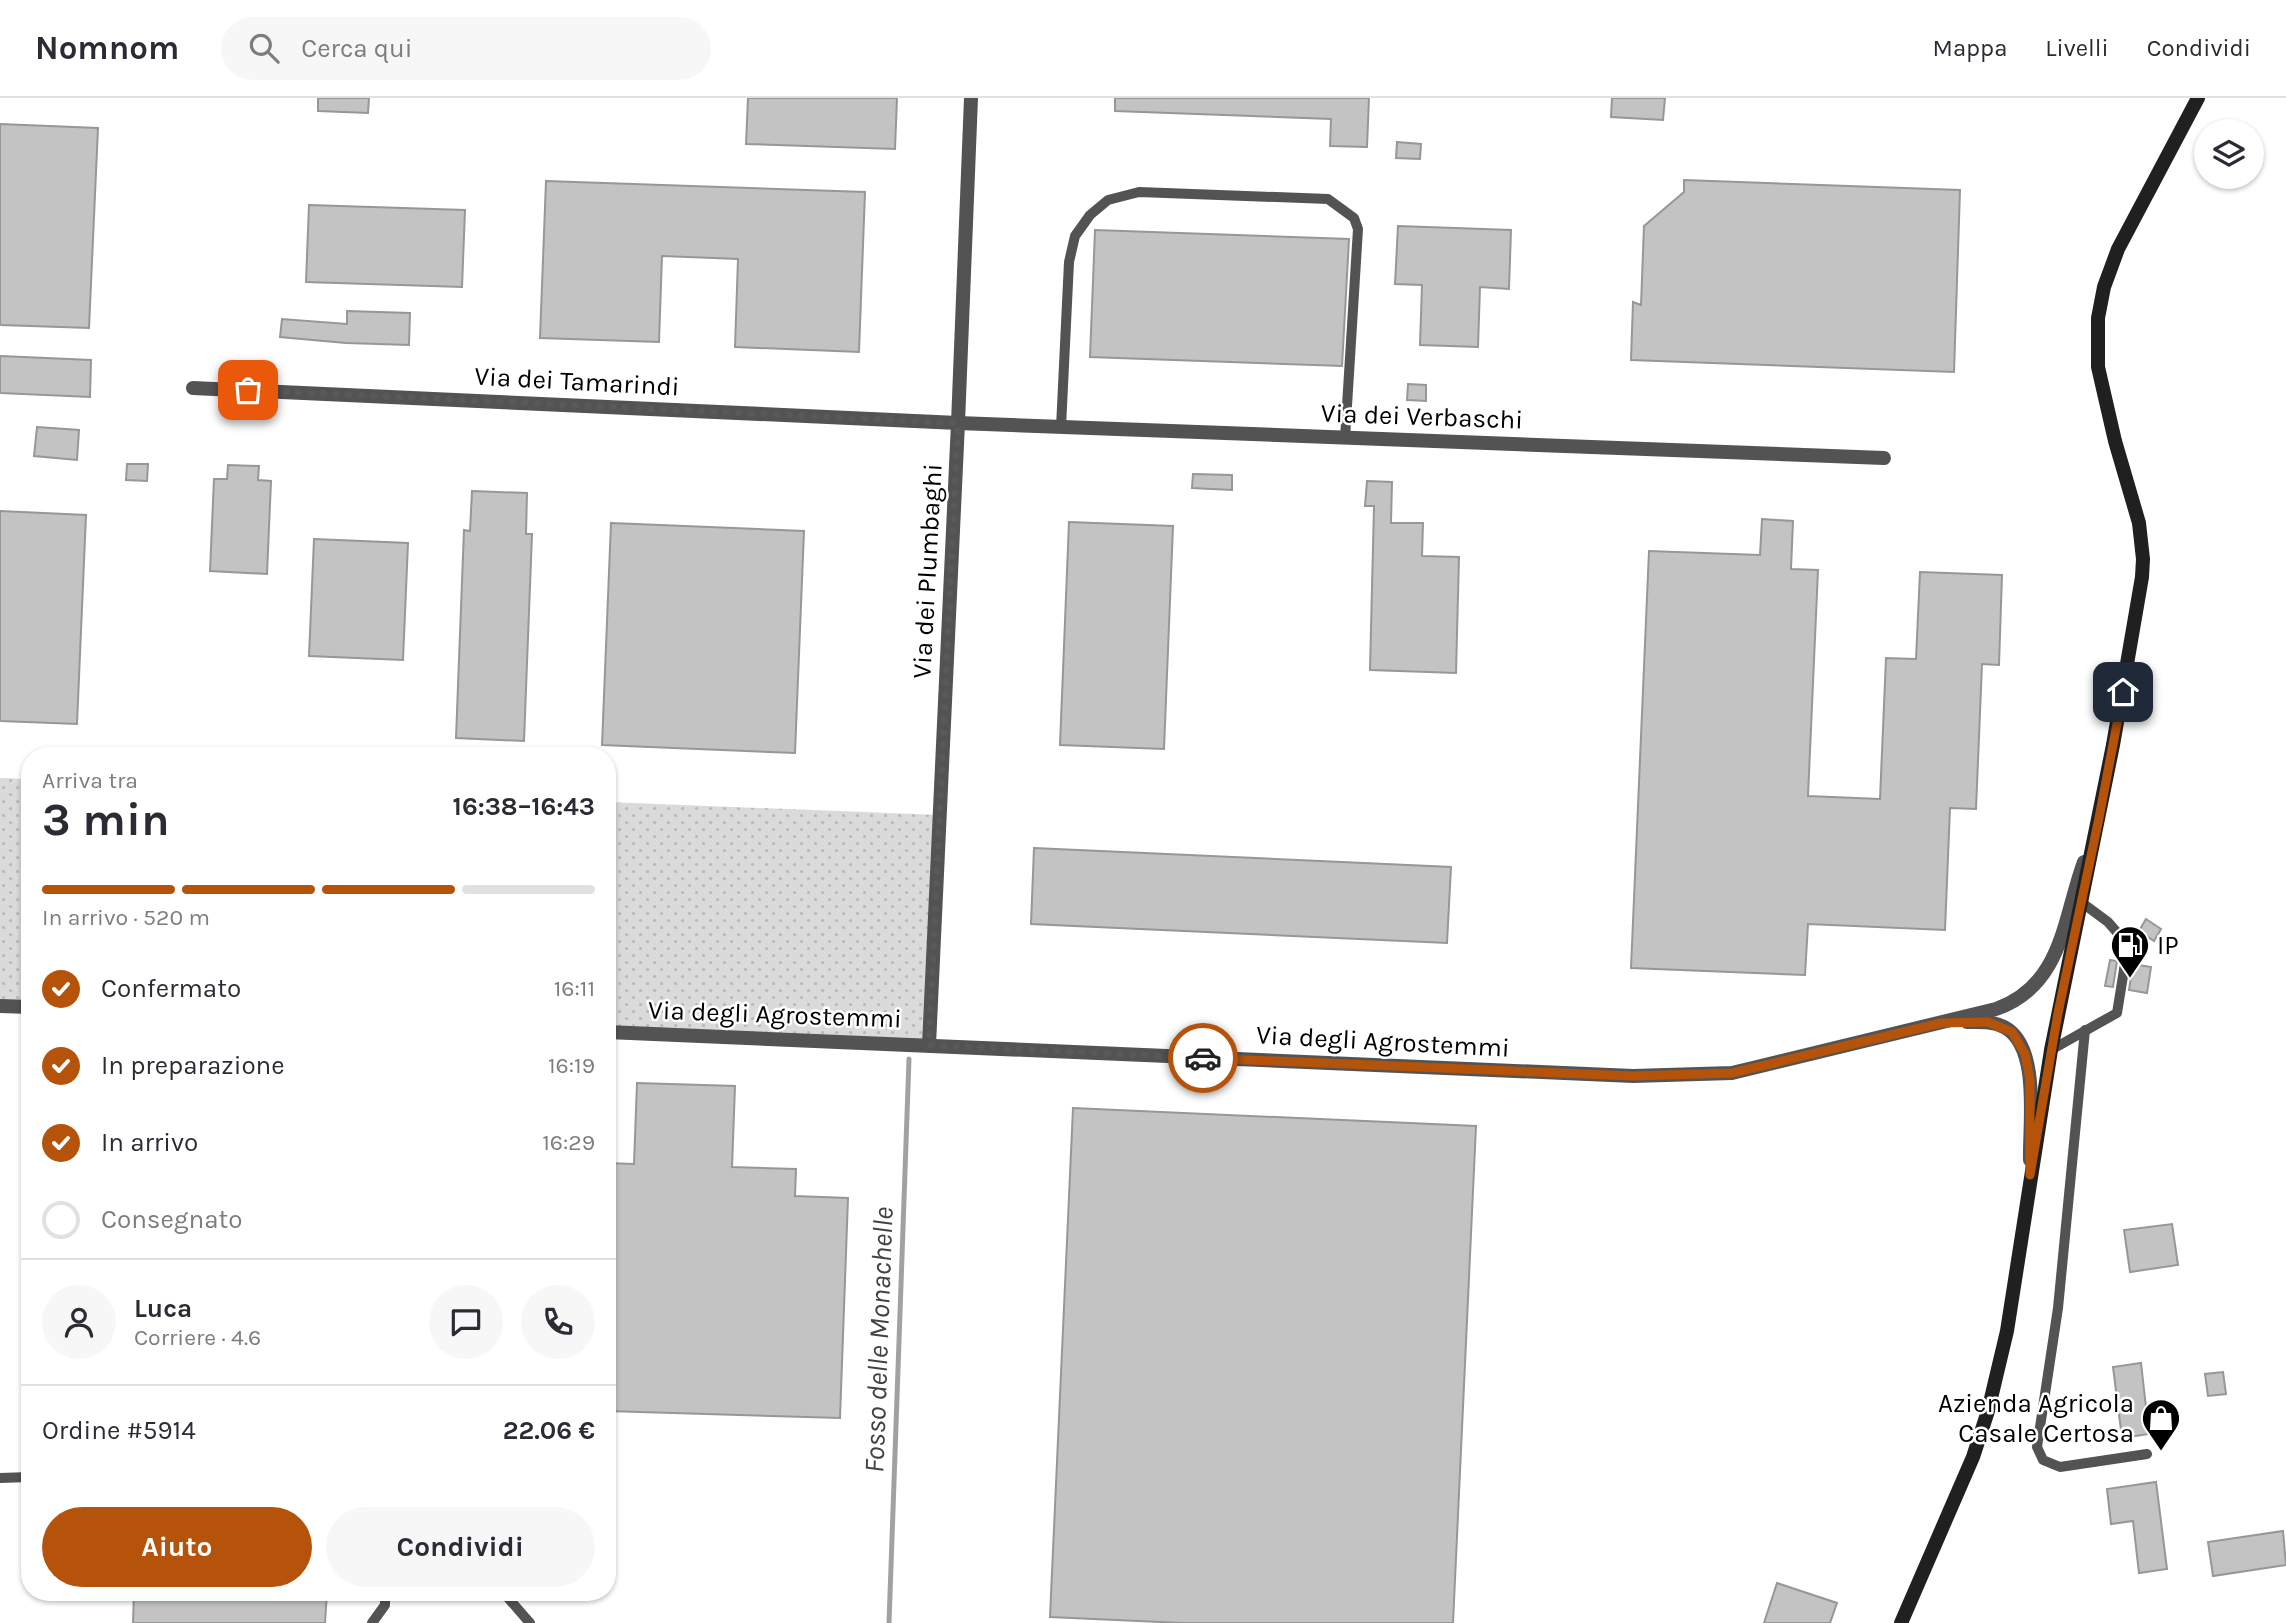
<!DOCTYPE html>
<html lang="it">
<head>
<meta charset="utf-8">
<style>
	:root { --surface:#fff; --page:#f7f7f7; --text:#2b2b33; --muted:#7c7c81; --line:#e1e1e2; --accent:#b45309 }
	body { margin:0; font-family:Karla,sans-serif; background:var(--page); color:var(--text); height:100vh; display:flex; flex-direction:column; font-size:26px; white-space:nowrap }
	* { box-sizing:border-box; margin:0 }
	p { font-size:23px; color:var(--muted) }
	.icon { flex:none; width:38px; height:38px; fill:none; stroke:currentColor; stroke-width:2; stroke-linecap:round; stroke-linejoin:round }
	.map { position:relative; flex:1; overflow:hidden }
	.drawer { position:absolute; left:21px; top:649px; width:595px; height:854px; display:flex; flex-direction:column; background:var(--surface); border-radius:28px; box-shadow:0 2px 5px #0004 }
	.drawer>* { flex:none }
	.fabs { position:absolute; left:2194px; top:21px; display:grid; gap:14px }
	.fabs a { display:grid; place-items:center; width:70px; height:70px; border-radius:50%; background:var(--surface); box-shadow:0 2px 5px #0004; font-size:35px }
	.pin { position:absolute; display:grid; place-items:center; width:60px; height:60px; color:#fff; margin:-30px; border-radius:14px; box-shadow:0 4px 10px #0006 }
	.courier { position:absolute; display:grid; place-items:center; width:70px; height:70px; margin:-35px; border:5px solid #b45309; border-radius:50%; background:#fff; color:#222; box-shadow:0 2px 9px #0007 }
	.summary em { font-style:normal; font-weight:700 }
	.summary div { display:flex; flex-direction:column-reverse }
	.summary { display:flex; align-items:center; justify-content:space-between; height:119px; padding:0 21px }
	h1 { font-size:46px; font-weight:700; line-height:52px }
	.bar { display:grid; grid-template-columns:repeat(4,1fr); gap:10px 7px; align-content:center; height:84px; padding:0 21px }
	.bar i { height:9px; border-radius:5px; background:var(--line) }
	.bar .active { background:var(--accent) }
	.bar p { grid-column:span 4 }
	.line { display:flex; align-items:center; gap:18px; padding:0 21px; border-top:2px solid var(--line) }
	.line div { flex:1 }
	.round { display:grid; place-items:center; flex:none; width:74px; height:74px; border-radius:37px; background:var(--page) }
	ol { padding:0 21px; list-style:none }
	li { display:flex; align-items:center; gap:21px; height:77px }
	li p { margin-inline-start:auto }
	li .icon { padding:7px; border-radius:50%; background:var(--accent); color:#fff; stroke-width:4 }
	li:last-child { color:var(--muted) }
	li i { width:38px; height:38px; border:4px solid var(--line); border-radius:50% }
	.button { display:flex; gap:14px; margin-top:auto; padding:14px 21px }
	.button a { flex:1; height:80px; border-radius:42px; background:var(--accent); color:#fff; font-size:28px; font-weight:700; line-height:80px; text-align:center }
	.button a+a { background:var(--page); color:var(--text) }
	header { display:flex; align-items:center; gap:42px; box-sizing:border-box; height:98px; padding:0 35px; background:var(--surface); border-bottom:2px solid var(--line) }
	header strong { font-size:33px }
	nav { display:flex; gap:38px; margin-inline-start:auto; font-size:24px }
	.search { width:490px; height:63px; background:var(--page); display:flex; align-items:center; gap:18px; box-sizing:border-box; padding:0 24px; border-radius:38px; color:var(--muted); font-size:26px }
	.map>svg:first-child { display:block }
	.grass { fill:url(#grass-dots) }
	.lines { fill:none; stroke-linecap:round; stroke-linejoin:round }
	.stream { stroke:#a1a1a1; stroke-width:5 }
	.building { fill:#c3c3c3; stroke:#979797; stroke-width:2 }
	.lane { stroke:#535353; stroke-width:10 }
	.street { stroke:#535353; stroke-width:14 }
	.secondary { stroke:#202020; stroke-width:14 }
	.done { stroke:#595959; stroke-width:7; stroke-dasharray:0 12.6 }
	.route { stroke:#b45309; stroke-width:9 }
	.labels { text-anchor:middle; stroke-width:5; stroke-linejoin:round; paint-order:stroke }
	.street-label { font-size:26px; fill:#000; stroke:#fff }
	.poi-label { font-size:26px; fill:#000; stroke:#fff; text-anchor:start }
	.water-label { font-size:28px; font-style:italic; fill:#424242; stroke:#fff }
</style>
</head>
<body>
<header>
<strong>Nomnom</strong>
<div class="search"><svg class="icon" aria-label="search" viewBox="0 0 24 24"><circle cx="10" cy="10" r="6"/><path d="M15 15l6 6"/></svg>Cerca qui</div>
<nav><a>Mappa</a><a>Livelli</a><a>Condividi</a></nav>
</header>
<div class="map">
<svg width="2286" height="1525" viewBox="0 0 2286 1525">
	<defs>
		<pattern id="grass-dots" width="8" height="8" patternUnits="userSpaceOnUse" patternTransform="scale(1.75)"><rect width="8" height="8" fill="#dadada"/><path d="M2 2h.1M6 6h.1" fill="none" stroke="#b9b9b9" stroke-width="1.8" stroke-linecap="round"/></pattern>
	</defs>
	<rect width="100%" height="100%" fill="#fff"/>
	<!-- grass -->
	<g class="grass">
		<path d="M0,680L30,681V909L0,908Z"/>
		<path d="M607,704L940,717L929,947L607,934Z"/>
	</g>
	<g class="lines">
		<!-- stream -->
		<path class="stream" d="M889,1525L909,961"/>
	</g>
	<!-- building -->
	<g class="building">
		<path d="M318,0H369L368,15L318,13Z"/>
		<path d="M748,0H897L895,51L746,46Z"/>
		<path d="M1115,0H1369L1367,49L1330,48L1331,21L1115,13Z"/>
		<path d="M1612,0H1665L1663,22L1611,19Z"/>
		<path d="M0,26L98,30L89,230L0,227Z"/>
		<path d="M1397,44L1421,46L1420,61L1396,60Z"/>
		<path d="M1684,82L1960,92L1954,274L1631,262L1633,204L1641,207L1644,128L1684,94Z"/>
		<path d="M546,83L865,94L859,254L735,249L738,161L662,158L659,244L540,240Z"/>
		<path d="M309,107L465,112L462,189L306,184Z"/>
		<path d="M1398,128L1511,132L1509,191L1480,189L1478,249L1420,247L1422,187L1395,186Z"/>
		<path d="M1095,132L1349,141L1342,268L1090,259Z"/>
		<path d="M347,213L410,215L409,247L346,245L280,239L282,221L347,226Z"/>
		<path d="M0,258L91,262L90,299L0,295Z"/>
		<path d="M1408,286L1426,287V303L1407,302Z"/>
		<path d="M37,329L79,332L77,362L34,358Z"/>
		<path d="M127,366H148L147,383L126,382Z"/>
		<path d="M228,367L259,368L258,382L271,383L267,476L210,473L214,381H227Z"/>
		<path d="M1193,376L1232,377V392L1192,390Z"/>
		<path d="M1367,383L1392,384L1391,425H1423L1422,458L1459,459L1456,575L1370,572L1374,408H1365Z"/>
		<path d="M472,393L527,395L526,436H532L524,643L456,640L464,432L470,433Z"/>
		<path d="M0,413L86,417L77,626L0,623Z"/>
		<path d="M1762,421L1793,423L1791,471L1818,472L1808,698L1880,701L1886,560L1916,561L1920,474L2002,477L1999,567L1982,566L1976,711L1950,710L1945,832L1808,826L1805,877L1631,870L1649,453L1760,457Z"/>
		<path d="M1069,424L1173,428L1164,651L1060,647Z"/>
		<path d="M611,425L804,433L795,655L602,647Z"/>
		<path d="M314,441L408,445L403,562L309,558Z"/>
		<path d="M1034,750L1451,769L1447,845L1031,826Z"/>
		<path d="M2146,821L2161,831L2154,843L2139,833Z"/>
		<path d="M2110,862L2117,863L2113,889L2105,888Z"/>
		<path d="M2133,866L2151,869L2147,895L2129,892Z"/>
		<path d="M637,985L735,988L732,1069L796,1071L795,1098L848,1100L840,1320L607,1313V1065L634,1066Z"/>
		<path d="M1073,1010L1476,1028L1453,1525H1182L1050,1519Z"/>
		<path d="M2172,1126L2178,1167L2130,1174L2124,1132Z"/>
		<path d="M2141,1265L2149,1336L2122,1340L2113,1269Z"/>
		<path d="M2223,1274L2226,1296L2208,1298L2205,1276Z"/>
		<path d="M2156,1384L2167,1471L2139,1475L2133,1423L2111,1426L2107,1391Z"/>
		<path d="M2283,1433L2286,1467L2213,1478L2208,1444Z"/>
		<path d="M1777,1485L1837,1505L1830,1525H1764Z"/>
		<path d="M134,1494H327L325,1525H133Z"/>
	</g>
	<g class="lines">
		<!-- lane -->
		<g class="lane">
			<path d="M1061,329L1069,164L1075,138L1090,117L1108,102L1139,94L1328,101L1354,120L1358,131L1345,340"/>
			<path d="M2085,932L2058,1210L2037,1349L2043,1362L2060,1369L2147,1356"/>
			<path d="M2051,952L2117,915L2128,847L2108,824L2081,804"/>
			<path d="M0,1380L30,1379"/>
			<path d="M503,1494L530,1525"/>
			<path d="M372,1525L385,1507V1494"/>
		</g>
		<!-- street -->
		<g class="street">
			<path d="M193,290L958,325L1884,360"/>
			<path d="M0,908L30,909"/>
			<path d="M1967,924C1980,924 1993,923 2004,929C2041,948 2029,1027 2030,1062"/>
			<path d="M607,934L1633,978L1732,975L1996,911C2063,887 2063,821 2084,764"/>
			<path d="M929,947L958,325L971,0"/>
		</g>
		<!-- secondary -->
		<path class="secondary" d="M1901,1525L1973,1359L1988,1313L2007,1233L2051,952L2113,647L2142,479L2143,461L2139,425L2115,343L2098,269V220L2104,189L2118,151L2198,0"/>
	</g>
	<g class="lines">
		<!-- done -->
		<path class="done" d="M248,292L958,325L929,947L1203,960"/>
		<!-- route -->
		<path class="route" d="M1203,960L1633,978L1732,975L1941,925L1988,924L2012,934L2025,956L2030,982V1077L2058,915L2099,720L2123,594"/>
	</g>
	<!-- icons -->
	<defs>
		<g id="fuel-pin" transform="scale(2.0125)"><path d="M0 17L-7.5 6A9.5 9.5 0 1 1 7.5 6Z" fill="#000" stroke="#fff"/><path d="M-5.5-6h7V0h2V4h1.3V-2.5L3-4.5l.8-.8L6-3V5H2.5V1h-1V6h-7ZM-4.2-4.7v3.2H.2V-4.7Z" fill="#fff"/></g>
		<g id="shop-pin" transform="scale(2.0125)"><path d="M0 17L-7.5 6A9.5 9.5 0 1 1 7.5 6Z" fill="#000" stroke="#fff"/><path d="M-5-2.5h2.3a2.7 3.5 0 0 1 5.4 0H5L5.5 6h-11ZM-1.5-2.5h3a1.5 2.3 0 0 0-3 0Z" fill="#fff"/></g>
	</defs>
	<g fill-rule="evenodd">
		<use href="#fuel-pin" x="2130" y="847"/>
		<use href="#shop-pin" x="2161" y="1320"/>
	</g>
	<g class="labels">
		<!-- street labels -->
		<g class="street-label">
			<text transform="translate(577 283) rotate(3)" y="9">Via dei Tamarindi</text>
			<text transform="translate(1422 318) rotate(2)" y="9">Via dei Verbaschi</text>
			<text transform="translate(927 473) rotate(-87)" y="9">Via dei Plumbaghi</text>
			<text transform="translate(775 916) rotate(2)" y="9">Via degli Agrostemmi</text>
			<text transform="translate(1383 943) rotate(3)" y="9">Via degli Agrostemmi</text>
		</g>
		<!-- poi labels -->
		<g class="poi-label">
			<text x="2157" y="856">IP</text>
			<text x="2134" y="1314" text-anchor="end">Azienda Agricola<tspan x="2134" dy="30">Casale Certosa</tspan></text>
		</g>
		<!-- water labels -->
		<g class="water-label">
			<text transform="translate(878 1242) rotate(-88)" y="10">Fosso delle Monachelle</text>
		</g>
	</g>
</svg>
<div class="fabs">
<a><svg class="icon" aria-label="layers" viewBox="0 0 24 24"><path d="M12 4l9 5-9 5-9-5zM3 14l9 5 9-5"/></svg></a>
</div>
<div class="pin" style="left:248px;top:292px;background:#ea580c"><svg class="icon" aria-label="bag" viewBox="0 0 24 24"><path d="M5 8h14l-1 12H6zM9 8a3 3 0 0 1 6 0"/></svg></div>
<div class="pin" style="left:2123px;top:594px;background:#1f2937"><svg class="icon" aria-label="home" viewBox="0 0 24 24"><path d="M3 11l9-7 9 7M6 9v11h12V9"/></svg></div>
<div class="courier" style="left:1203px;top:960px"><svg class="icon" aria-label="car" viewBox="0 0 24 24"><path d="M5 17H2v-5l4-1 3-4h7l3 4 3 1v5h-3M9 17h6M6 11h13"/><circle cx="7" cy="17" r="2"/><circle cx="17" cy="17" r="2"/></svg></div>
<section class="drawer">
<div class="summary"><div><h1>3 min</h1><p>Arriva tra</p></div><em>16:38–16:43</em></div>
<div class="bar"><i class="active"></i><i class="active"></i><i class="active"></i><i></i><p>In arrivo · 520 m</p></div>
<ol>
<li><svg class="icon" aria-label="check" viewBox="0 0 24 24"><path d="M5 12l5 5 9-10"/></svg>Confermato<p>16:11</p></li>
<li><svg class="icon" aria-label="check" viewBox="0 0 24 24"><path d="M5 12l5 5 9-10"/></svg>In preparazione<p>16:19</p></li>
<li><svg class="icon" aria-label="check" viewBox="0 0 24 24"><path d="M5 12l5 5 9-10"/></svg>In arrivo<p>16:29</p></li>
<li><i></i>Consegnato</li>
</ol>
<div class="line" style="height:126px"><a class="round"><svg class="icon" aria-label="person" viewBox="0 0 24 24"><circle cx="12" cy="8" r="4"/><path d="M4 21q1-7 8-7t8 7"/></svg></a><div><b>Luca</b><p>Corriere · 4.6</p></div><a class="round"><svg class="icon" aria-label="chat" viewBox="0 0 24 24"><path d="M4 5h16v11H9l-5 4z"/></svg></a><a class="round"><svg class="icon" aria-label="phone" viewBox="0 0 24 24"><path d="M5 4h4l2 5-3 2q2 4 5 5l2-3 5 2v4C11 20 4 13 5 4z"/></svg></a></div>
<div class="line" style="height:91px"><div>Ordine #5914</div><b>22.06 €</b></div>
<div class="button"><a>Aiuto</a><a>Condividi</a></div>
</section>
</div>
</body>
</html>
